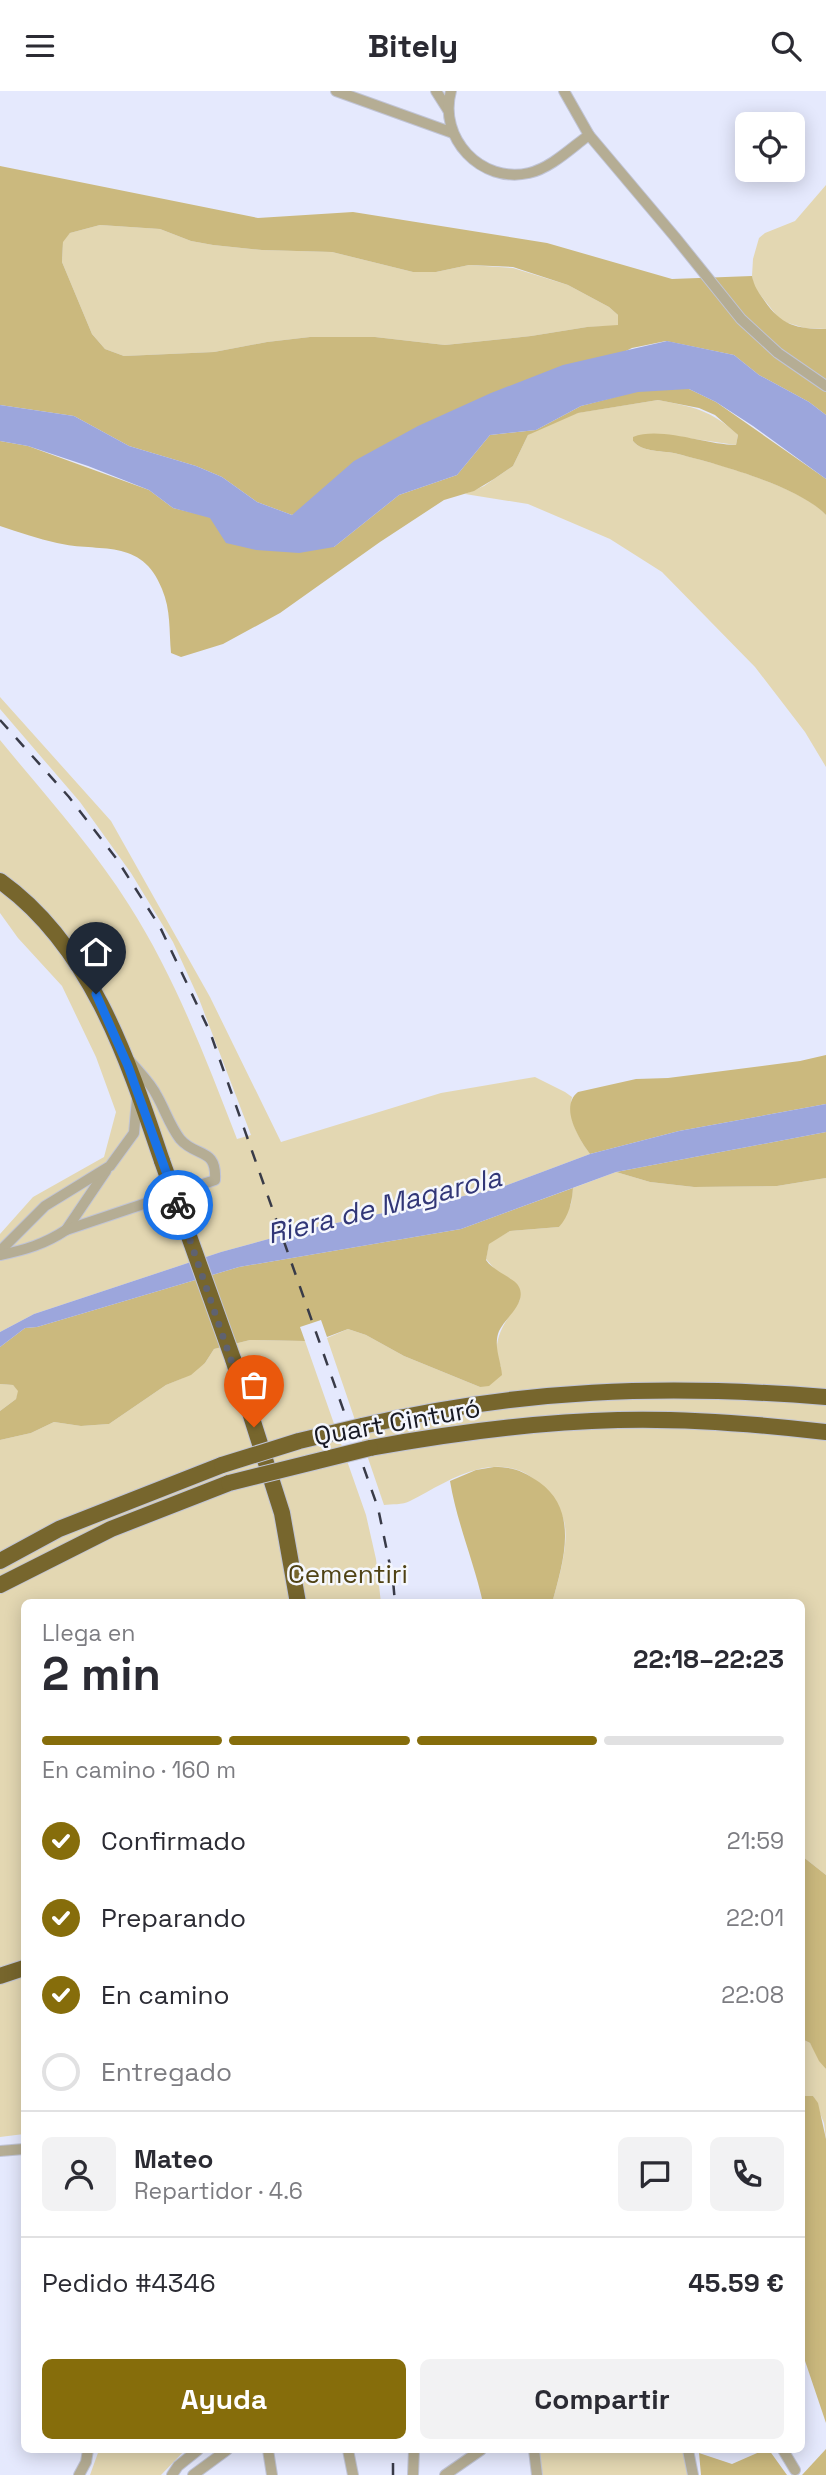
<!DOCTYPE html>
<html lang="es">
<head>
<meta charset="utf-8">
<style>
	:root { --surface:#fff; --page:#f2f2f3; --text:#2b2b33; --muted:#7c7c81; --line:#e1e1e2; --accent:#866d0b }
	body { margin:0; font-family:"Space Grotesk",sans-serif; background:var(--page); color:var(--text); height:100vh; display:flex; flex-direction:column; font-size:26px; white-space:nowrap }
	* { box-sizing:border-box; margin:0 }
	p { font-size:23px; color:var(--muted) }
	.icon { flex:none; width:38px; height:38px; fill:none; stroke:currentColor; stroke-width:2; stroke-linecap:round; stroke-linejoin:round }
	.map { position:relative; flex:1; overflow:hidden }
	.sheet { position:absolute; left:21px; top:1508px; width:784px; height:854px; display:flex; flex-direction:column; background:var(--surface); border-radius:10px; box-shadow:0 4px 18px #0003 }
	.sheet>* { flex:none }
	.buttons { position:absolute; left:735px; top:21px; display:grid; gap:14px }
	.buttons a { display:grid; place-items:center; width:70px; height:70px; border-radius:10px; background:var(--surface); box-shadow:0 4px 18px #0003; font-size:35px }
	.pin { position:absolute; display:grid; place-items:center; width:60px; height:60px; color:#fff; margin:-72px -30px; border-radius:50% 50% 50% 0; rotate:-45deg; box-shadow:0 0 7px #0007 }
	.pin .icon { rotate:45deg }
	.courier { position:absolute; display:grid; place-items:center; width:70px; height:70px; margin:-35px; border:5px solid #1a73e8; border-radius:50%; background:#fff; color:#222; box-shadow:0 2px 9px #0007 }
	.head em { font-style:normal; font-weight:600 }
	.head div { display:flex; flex-direction:column-reverse }
	.head { display:flex; align-items:center; justify-content:space-between; height:119px; padding:0 21px }
	h1 { font-size:46px; font-weight:600; line-height:52px }
	.bar { display:grid; grid-template-columns:repeat(4,1fr); gap:10px 7px; align-content:center; height:84px; padding:0 21px }
	.bar i { height:9px; border-radius:5px; background:var(--line) }
	.bar .active { background:var(--accent) }
	.bar p { grid-column:span 4 }
	.line { display:flex; align-items:center; gap:18px; padding:0 21px; border-top:2px solid var(--line) }
	.line div { flex:1 }
	.round { display:grid; place-items:center; flex:none; width:74px; height:74px; border-radius:10px; background:var(--page) }
	ol { padding:0 21px; list-style:none }
	li { display:flex; align-items:center; gap:21px; height:77px }
	li p { margin-inline-start:auto }
	li .icon { padding:7px; border-radius:50%; background:var(--accent); color:#fff; stroke-width:4 }
	li:last-child { color:var(--muted) }
	li i { width:38px; height:38px; border:4px solid var(--line); border-radius:50% }
	.cta { display:flex; gap:14px; margin-top:auto; padding:14px 21px }
	.cta a { flex:1; height:80px; border-radius:10px; background:var(--accent); color:#fff; font-size:28px; font-weight:600; line-height:80px; text-align:center }
	.cta a+a { background:var(--page); color:var(--text) }
	header { display:flex; justify-content:space-between; align-items:center; height:91px; padding:0 21px; background:var(--surface); font-size:32px; font-weight:600 }
	.map>svg:first-child { display:block }
	.green { fill:#e3d7b2 }
	.forest { fill:#cbb97e; fill-rule:evenodd }
	.water { fill:#9ca6dc }
	.lines { fill:none; stroke-linecap:round; stroke-linejoin:round }
	.minor-casing { stroke:#c0c4d6; stroke-width:12 }
	.highway-casing { stroke:#c0c4d6; stroke-width:18 }
	.minor { stroke:#b5ad94; stroke-width:10 }
	.highway { stroke:#77662d; stroke-width:16 }
	.rail { stroke:#393b48; stroke-width:2.5; stroke-dasharray:12 12; stroke-linecap:butt }
	.highway-bridge-casing { stroke:#c0c4d6; stroke-width:18; stroke-linecap:butt }
	.highway-bridge { stroke:#77662d; stroke-width:16 }
	.done { stroke:#5f6270; stroke-width:7; stroke-dasharray:0 12.6 }
	.route { stroke:#1a73e8; stroke-width:9 }
	.labels { text-anchor:middle; stroke-width:5; stroke-linejoin:round; paint-order:stroke }
	.street-label { font-size:26px; fill:#171924; stroke:#f5f7fd }
	.park-label { font-size:26px; fill:#4f4214; stroke:#f5f7fd }
	.water-label { font-size:28px; font-style:italic; fill:#313677; stroke:#f5f7fd }
</style>
</head>
<body>
<header><svg class="icon" aria-label="menu" viewBox="0 0 24 24"><path d="M4 6h16M4 12h16M4 18h16"/></svg>Bitely<svg class="icon" aria-label="search" viewBox="0 0 24 24"><circle cx="10" cy="10" r="6"/><path d="M15 15l6 6"/></svg></header>
<div class="map">
<svg width="826" height="2384" viewBox="0 0 826 2384">
	<rect width="100%" height="100%" fill="#e5e9fd"/>
	<!-- green -->
	<g class="green">
		<path d="M826,94V238L805,237L781,230L754,196L752,185L753,168L759,147L765,142L795,130Z"/>
		<path d="M100,134L160,138L191,150L213,154L262,159L332,161L413,181H436L469,174L513,177L568,194L609,216L618,224V235L587,236L531,245L445,254L375,246H310L267,251L214,261L124,265L105,258L92,243L62,171L63,150L70,142Z"/>
		<path d="M658,309C694,316 711,319 738,344L736,354L659,343L633,350C642,362 664,359 678,363C715,372 802,396 826,424V676L805,641L755,576L662,481L610,448L528,413L465,403L484,395L513,375L528,344L536,339L577,322Z"/>
		<path d="M0,606L111,730L210,906L281,1051L441,1002L535,986L565,1001L572,1006C567,1027 578,1046 590,1063L497,1098L294,1141L221,1161L34,1223L0,1241V1143L33,1106L104,1066L116,1021L96,966L62,895L18,847L0,822V649C44,703 92,755 129,814C175,886 206,968 237,1048L251,1044L199,908L173,851L131,782L80,711L0,618Z"/>
		<path d="M616,1081L650,1091L694,1096L777,1095L826,1087V1784L802,1765V1512H552C558,1491 571,1448 563,1427C561,1421 555,1414 552,1409C534,1381 512,1371 479,1378C454,1384 432,1399 410,1410C403,1414 391,1413 384,1414L327,1247L348,1238L366,1244L404,1265L480,1296L501,1276C489,1248 506,1231 520,1209L511,1188L497,1181L486,1168L489,1152L510,1140L559,1136L571,1113L573,1097Z"/>
		<path d="M250,1249L305,1250L366,1424L376,1468L381,1512H24V2043L0,2046V1349L31,1342L54,1331L81,1335L109,1333L166,1294L183,1287L205,1272L214,1258Z"/>
		<path d="M0,1293L13,1294L19,1300L16,1308L0,1320Z"/>
		<path d="M802,1948L810,1952L826,1978V2048L824,2032L813,2005H802Z"/>
		<path d="M99,2359H185L161,2384H90Z"/>
		<path d="M539,2359H679L683,2360L687,2367L688,2384H542Z"/>
	</g>
	<!-- forest -->
	<g class="forest">
		<path d="M0,75L258,127L353,121L547,152L672,188L752,185C754,195 758,201 764,209C781,234 796,238 826,238V324L809,311L759,284L734,264L666,250L632,257L292,424L257,411L222,386L196,375L129,355L74,325L0,314ZM100,134L160,138L191,150L213,154L262,159L332,161L413,181H436L469,174L513,176L568,194L609,216L618,224V234L587,236L531,245L445,254L375,246H310L267,251L214,261L124,265L105,258L92,243L62,171L63,151L70,142Z"/>
		<path d="M665,298H689L716,311L819,383L826,388V424C799,395 717,373 678,363C664,359 642,362 633,350V346C661,335 706,354 736,354L738,344L715,324L699,317L658,309L578,322L528,344L513,375L494,388L474,400L444,409L380,451L280,522L223,553L181,566L171,562C169,540 171,519 162,498C142,446 99,462 57,452C38,448 19,441 0,435V350L28,355L149,399L173,417L334,456L399,404L457,384L490,344L536,339L581,315L638,300Z"/>
		<path d="M826,964V1013L679,1040L590,1063C579,1048 559,1016 578,1001L636,988L668,987L800,970Z"/>
		<path d="M826,1041V1087L777,1095L694,1096L650,1091L616,1081Z"/>
		<path d="M573,1097C572,1111 569,1125 559,1136L510,1140L489,1153L486,1169C494,1181 515,1187 519,1196C527,1212 505,1227 499,1240C493,1255 501,1269 502,1284L489,1295L480,1296L404,1265L366,1244L348,1238L327,1246L321,1229L300,1236L305,1250L250,1249L214,1258L205,1272L191,1284L166,1294L109,1333L81,1335L54,1331L31,1342L0,1349V1320L16,1308L18,1300L13,1294L0,1293V1256L25,1237L37,1236L239,1176L461,1138Z"/>
		<path d="M494,1376C513,1376 523,1380 539,1391C580,1420 563,1472 552,1512H483C474,1471 457,1432 450,1390L476,1379Z"/>
		<path d="M802,1765L826,1784V1978L819,1970L810,1952L802,1948Z"/>
		<path d="M802,2005H813L818,2012L826,2048V2332L802,2261Z"/>
		<path d="M826,2358V2384H802Z"/>
		<path d="M764,2359H769L787,2384H701L699,2362L732,2373Z"/>
	</g>
	<!-- water -->
	<g class="water">
		<path d="M667,250L734,264L759,284L809,311L826,324V388L753,335L716,311L689,298L638,301L581,315L536,339L490,344L457,384L399,404L334,456L299,462L256,459L226,452L210,427L173,417L149,399L88,375L28,355L0,350V314L74,325L129,355L196,375L222,386L257,411L292,424L354,370L418,335L491,302L563,274Z"/>
		<path d="M826,1013V1041L616,1081L461,1138L239,1176L37,1236L25,1237L0,1256V1241L34,1223L221,1161L294,1141L497,1098L590,1063L679,1040Z"/>
	</g>
	<g class="lines">
		<!-- minor casing -->
		<g class="minor-casing">
			<g id="minor">
				<path d="M336,0L453,42"/>
				<path d="M436,0L448,19"/>
				<path d="M451,0C438,47 481,93 529,82C551,77 571,57 589,44"/>
				<path d="M564,0L589,44L675,146L741,228L778,262L826,295"/>
				<path d="M66,1139L106,1080"/>
				<path d="M0,1160L45,1115L110,1075L134,1042L137,1008"/>
				<path d="M0,1164C25,1159 45,1153 66,1139L215,1089C217,1056 196,1067 180,1048C170,1035 165,1019 157,1005C151,992 139,981 130,970"/>
				<path d="M0,2060L24,2058"/>
				<path d="M268,2359L272,2384"/>
				<path d="M348,2359L353,2384"/>
				<path d="M534,2359L537,2384"/>
				<path d="M688,2359L693,2384"/>
				<path d="M783,2359L795,2379"/>
				<path d="M79,2384L86,2371L88,2359"/>
				<path d="M172,2384L178,2375L198,2359"/>
				<path d="M193,2384L227,2359"/>
				<path d="M413,2384L414,2359"/>
				<path d="M445,2384L481,2359"/>
			</g>
		</g>
		<!-- highway casing -->
		<g class="highway-casing">
			<g id="highway">
				<path d="M0,790C91,855 128,969 162,1070"/>
				<path d="M233,1268L282,1422L298,1512"/>
				<path d="M362,1335C520,1298 664,1293 826,1306"/>
				<path d="M370,1357C452,1342 535,1331 618,1329C688,1327 757,1333 826,1341"/>
				<path d="M0,1470L59,1438L222,1374"/>
				<path d="M0,1494L111,1438L229,1392"/>
				<path d="M0,1885L24,1877"/>
			</g>
		</g>
		<!-- minor -->
		<use href="#minor" class="minor"/>
		<!-- highway -->
		<use href="#highway" class="highway"/>
		<!-- rail -->
		<g class="rail">
			<path d="M0,629L69,706L116,767L160,836L210,941L378,1417L393,1489L395,1512"/>
			<path d="M393,2384V2359"/>
		</g>
		<!-- highway-bridge casing -->
		<g class="highway-bridge-casing">
			<g id="highway-bridge">
				<path d="M162,1070L233,1268"/>
				<path d="M222,1374L299,1350L362,1335"/>
				<path d="M229,1392L370,1357"/>
			</g>
		</g>
		<!-- highway-bridge -->
		<use href="#highway-bridge" class="highway-bridge"/>
	</g>
	<g class="lines">
		<!-- done -->
		<path class="done" d="M178,1114L254,1336"/>
		<!-- route -->
		<path class="route" d="M96,903L128,975L178,1114"/>
	</g>
	<g class="labels">
		<!-- street labels -->
		<g class="street-label">
			<text transform="translate(397 1331) rotate(-10)" y="9">Quart Cinturó</text>
		</g>
		<!-- park labels -->
		<g class="park-label">
			<text x="348" y="1492">Cementiri</text>
		</g>
		<!-- water labels -->
		<g class="water-label">
			<text transform="translate(384 1114) rotate(-14)" y="10">Riera de Magarola</text>
		</g>
	</g>
</svg>
<div class="buttons">
<a><svg class="icon" aria-label="locate" viewBox="0 0 24 24"><circle cx="12" cy="12" r="6"/><path d="M12 2v4M12 18v4M2 12h4M18 12h4"/></svg></a>
</div>
<div class="pin" style="left:254px;top:1336px;background:#ea580c"><svg class="icon" aria-label="bag" viewBox="0 0 24 24"><path d="M5 8h14l-1 12H6zM9 8a3 3 0 0 1 6 0"/></svg></div>
<div class="pin" style="left:96px;top:903px;background:#1f2937"><svg class="icon" aria-label="home" viewBox="0 0 24 24"><path d="M3 11l9-7 9 7M6 9v11h12V9"/></svg></div>
<div class="courier" style="left:178px;top:1114px"><svg class="icon" aria-label="bike" viewBox="0 0 24 24"><circle cx="6" cy="16" r="4"/><circle cx="18" cy="16" r="4"/><path d="M6 16l4-8h5l3 8M10 8l3 8H6M13 5h3"/></svg></div>
<section class="sheet">
<div class="head"><div><h1>2 min</h1><p>Llega en</p></div><em>22:18–22:23</em></div>
<div class="bar"><i class="active"></i><i class="active"></i><i class="active"></i><i></i><p>En camino · 160 m</p></div>
<ol>
<li><svg class="icon" aria-label="check" viewBox="0 0 24 24"><path d="M5 12l5 5 9-10"/></svg>Confirmado<p>21:59</p></li>
<li><svg class="icon" aria-label="check" viewBox="0 0 24 24"><path d="M5 12l5 5 9-10"/></svg>Preparando<p>22:01</p></li>
<li><svg class="icon" aria-label="check" viewBox="0 0 24 24"><path d="M5 12l5 5 9-10"/></svg>En camino<p>22:08</p></li>
<li><i></i>Entregado</li>
</ol>
<div class="line" style="height:126px"><a class="round"><svg class="icon" aria-label="person" viewBox="0 0 24 24"><circle cx="12" cy="8" r="4"/><path d="M4 21q1-7 8-7t8 7"/></svg></a><div><b>Mateo</b><p>Repartidor · 4.6</p></div><a class="round"><svg class="icon" aria-label="chat" viewBox="0 0 24 24"><path d="M4 5h16v11H9l-5 4z"/></svg></a><a class="round"><svg class="icon" aria-label="phone" viewBox="0 0 24 24"><path d="M5 4h4l2 5-3 2q2 4 5 5l2-3 5 2v4C11 20 4 13 5 4z"/></svg></a></div>
<div class="line" style="height:91px"><div>Pedido #4346</div><b>45.59 €</b></div>
<div class="cta"><a>Ayuda</a><a>Compartir</a></div>
</section>
</div>
</body>
</html>
